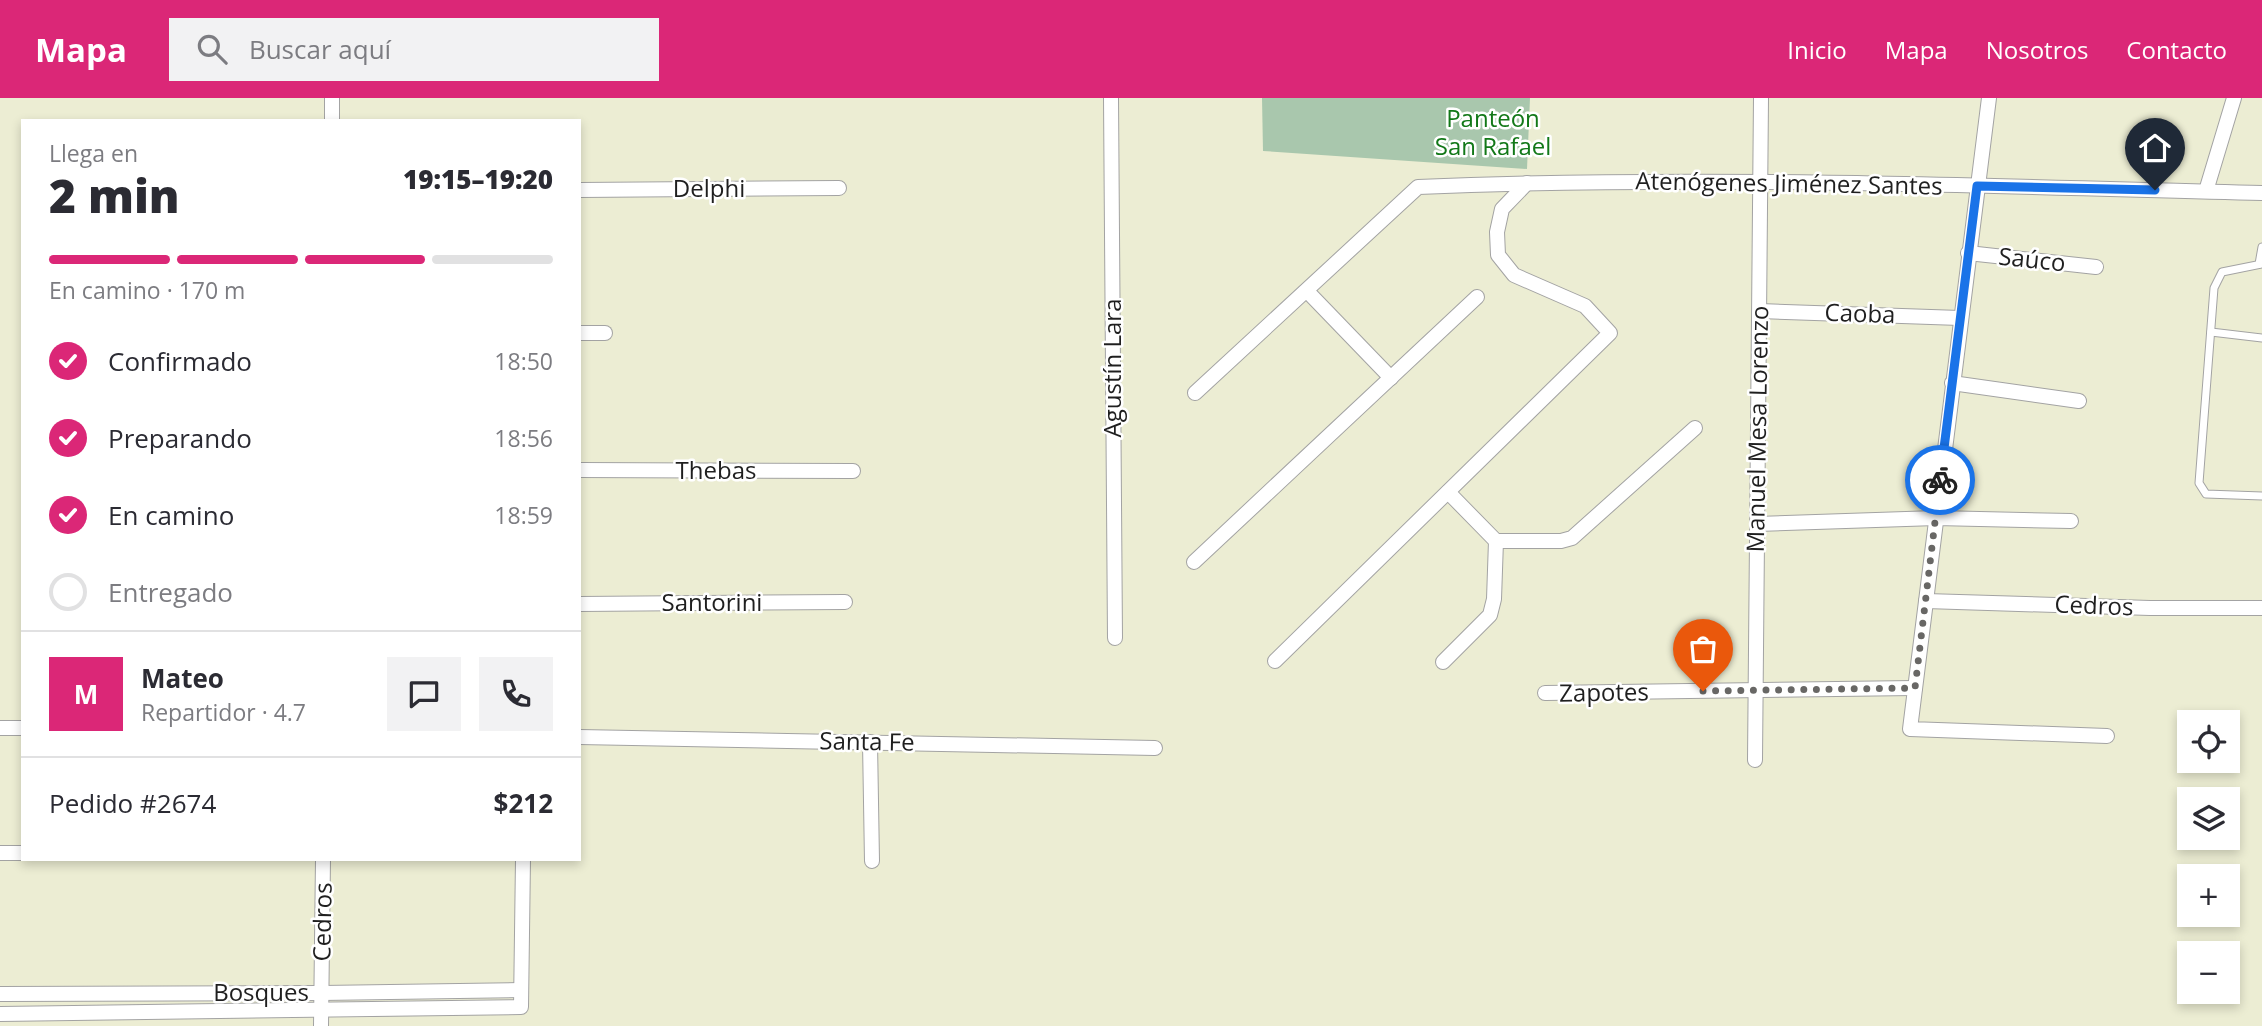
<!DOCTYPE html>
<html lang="es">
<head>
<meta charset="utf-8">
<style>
	:root { --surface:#fff; --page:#f2f2f3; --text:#2b2b33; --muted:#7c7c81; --line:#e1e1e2; --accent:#db2777 }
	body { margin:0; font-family:"Open Sans",sans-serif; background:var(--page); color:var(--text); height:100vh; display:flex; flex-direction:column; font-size:26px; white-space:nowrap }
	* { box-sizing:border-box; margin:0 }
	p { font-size:23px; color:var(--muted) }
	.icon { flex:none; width:38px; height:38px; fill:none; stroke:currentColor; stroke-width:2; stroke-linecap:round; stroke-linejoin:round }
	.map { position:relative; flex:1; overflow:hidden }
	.sheet { position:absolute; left:21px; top:21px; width:560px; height:742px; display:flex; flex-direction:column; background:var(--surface); border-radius:0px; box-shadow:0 4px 10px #0003 }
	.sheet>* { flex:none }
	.fabs { position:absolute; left:2177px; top:612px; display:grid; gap:14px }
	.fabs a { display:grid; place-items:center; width:63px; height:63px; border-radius:0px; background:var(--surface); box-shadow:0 4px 10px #0003; font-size:35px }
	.pin { position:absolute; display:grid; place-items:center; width:60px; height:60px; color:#fff; margin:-72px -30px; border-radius:50% 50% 50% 0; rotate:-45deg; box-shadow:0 0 7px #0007 }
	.pin .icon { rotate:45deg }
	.courier { position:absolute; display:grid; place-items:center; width:70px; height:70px; margin:-35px; border:5px solid #1a73e8; border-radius:50%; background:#fff; color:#222; box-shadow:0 2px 9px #0007 }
	.summary em { font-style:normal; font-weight:800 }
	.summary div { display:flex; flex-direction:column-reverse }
	.summary { display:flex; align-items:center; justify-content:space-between; height:119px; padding:0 28px }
	h1 { font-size:46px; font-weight:800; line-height:52px }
	.bar { display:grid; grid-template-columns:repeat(4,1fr); gap:10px 7px; align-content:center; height:84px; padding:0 28px }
	.bar i { height:9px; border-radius:5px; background:var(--line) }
	.bar .active { background:var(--accent) }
	.bar p { grid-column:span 4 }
	.line { display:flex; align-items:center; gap:18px; padding:0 28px; border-top:2px solid var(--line) }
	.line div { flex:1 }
	.round { display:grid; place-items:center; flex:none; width:74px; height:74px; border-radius:0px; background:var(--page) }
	ol { padding:0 28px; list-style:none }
	li { display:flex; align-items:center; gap:21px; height:77px }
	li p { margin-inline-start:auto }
	li .icon { padding:7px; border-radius:50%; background:var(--accent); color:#fff; stroke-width:4 }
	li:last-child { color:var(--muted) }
	li i { width:38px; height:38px; border:4px solid var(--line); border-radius:50% }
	header { display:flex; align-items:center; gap:42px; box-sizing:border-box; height:98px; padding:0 35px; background:var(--accent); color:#fff }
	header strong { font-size:33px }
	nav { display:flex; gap:38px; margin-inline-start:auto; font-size:24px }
	.search { width:490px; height:63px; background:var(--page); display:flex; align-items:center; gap:18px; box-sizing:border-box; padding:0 24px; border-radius:0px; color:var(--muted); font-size:26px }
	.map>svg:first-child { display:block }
	.farmland { fill:#ecedd3; fill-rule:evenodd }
	.cemetery { fill:#a9c7ad }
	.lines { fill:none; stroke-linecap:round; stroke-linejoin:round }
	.lane-casing { stroke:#a3a3a3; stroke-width:9 }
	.street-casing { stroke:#a3a3a3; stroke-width:16 }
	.lane { stroke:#fff; stroke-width:7 }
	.street { stroke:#fff; stroke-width:14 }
	.done { stroke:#686765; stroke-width:7; stroke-dasharray:0 12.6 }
	.route { stroke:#1a73e8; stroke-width:9 }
	.labels { text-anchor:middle; stroke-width:5; stroke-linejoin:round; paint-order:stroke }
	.park-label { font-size:24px; fill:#127818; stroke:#fff }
	.street-label { font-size:24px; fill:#1f1f1f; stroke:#fff }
</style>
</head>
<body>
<header>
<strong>Mapa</strong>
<div class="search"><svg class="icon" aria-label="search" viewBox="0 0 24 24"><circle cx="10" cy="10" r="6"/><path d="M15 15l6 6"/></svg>Buscar aquí</div>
<nav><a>Inicio</a><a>Mapa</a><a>Nosotros</a><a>Contacto</a></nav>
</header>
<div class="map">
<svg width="2262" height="928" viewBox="0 0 2262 928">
	<rect width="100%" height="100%" fill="#efece6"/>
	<!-- farmland -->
	<path class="farmland" d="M0,0H2262V928H0ZM23,23H579V761H23ZM2189,625H2228V663H2189ZM2189,702H2228V740H2189ZM2189,779H2228V817H2189ZM2189,856H2228V894H2189Z"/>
	<!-- cemetery -->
	<path class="cemetery" d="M1262,0H1530L1527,71L1263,53Z"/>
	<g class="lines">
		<!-- lane casing -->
		<g class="lane-casing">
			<g id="lane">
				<path d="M2259,166L2262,149"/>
				<path d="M2262,166L2222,174L2214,190L2199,385L2206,396L2262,398"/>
				<path d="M2211,234L2262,240"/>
			</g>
		</g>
		<!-- street casing -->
		<g class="street-casing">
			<g id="street">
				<path d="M1111,0L1115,540"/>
				<path d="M1989,0L1910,631L2107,638"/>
				<path d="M332,23V0"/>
				<path d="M579,92L839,90"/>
				<path d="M2206,93L2234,0"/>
				<path d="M1968,155L2096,169"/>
				<path d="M1307,193L1391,280"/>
				<path d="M1760,213L1960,220"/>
				<path d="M579,235H605"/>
				<path d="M1952,285L2079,303"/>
				<path d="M1195,295L1418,89C1699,77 1981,88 2262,95"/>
				<path d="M579,372L853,373"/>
				<path d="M1448,394L1496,443"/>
				<path d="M1757,426L1936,420L2071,423"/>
				<path d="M1194,464L1477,199"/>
				<path d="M1926,503L2150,510H2262"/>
				<path d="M579,506L845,504"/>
				<path d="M1275,563L1610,235L1585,208L1514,177L1498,157L1497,134L1502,111L1527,85"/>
				<path d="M1443,564L1490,517L1494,501L1496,443H1561L1572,440L1695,330"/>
				<path d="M1545,595L1915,590"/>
				<path d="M0,630H23"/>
				<path d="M579,639L1155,650"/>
				<path d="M870,644L872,763"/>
				<path d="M1755,662L1761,0"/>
				<path d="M0,755H23"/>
				<path d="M0,896L322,895L521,892"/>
				<path d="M0,916L521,909L523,761"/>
				<path d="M321,928L323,761"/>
			</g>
		</g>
		<!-- lane -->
		<use href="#lane" class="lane"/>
		<!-- street -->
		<use href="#street" class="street"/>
	</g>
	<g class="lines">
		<!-- done -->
		<path class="done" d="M1703,593L1915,590L1940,382"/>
		<!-- route -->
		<path class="route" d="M1940,382L1977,88L2155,92"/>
	</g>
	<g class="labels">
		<!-- park labels -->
		<g class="park-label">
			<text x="1493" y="29">Panteón<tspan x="1493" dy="28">San Rafael</tspan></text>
		</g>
		<!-- street labels -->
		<g class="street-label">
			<text transform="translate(1789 86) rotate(1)" y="8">Atenógenes Jiménez Santes</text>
			<text x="709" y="99">Delphi</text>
			<text transform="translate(2032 162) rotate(6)" y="8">Saúco</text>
			<text transform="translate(1860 216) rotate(2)" y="8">Caoba</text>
			<text transform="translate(1113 270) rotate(-90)" y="8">Agustín Lara</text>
			<text transform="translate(1758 331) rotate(-89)" y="8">Manuel Mesa Lorenzo</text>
			<text x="716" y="381">Thebas</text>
			<text x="712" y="513">Santorini</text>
			<text transform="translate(2094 508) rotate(2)" y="8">Cedros</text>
			<text transform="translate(1604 595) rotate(-1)" y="8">Zapotes</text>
			<text transform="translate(867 644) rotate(1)" y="8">Santa Fe</text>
			<text transform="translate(323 824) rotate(-89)" y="8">Cedros</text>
			<text x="261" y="903">Bosques</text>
		</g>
	</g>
</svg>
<div class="fabs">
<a><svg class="icon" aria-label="locate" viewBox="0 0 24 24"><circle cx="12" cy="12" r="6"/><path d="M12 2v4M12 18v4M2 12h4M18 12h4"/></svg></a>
<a><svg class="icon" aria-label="layers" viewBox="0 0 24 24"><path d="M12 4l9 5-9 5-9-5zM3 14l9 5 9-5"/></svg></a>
<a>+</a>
<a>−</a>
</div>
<div class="pin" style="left:1703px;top:593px;background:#ea580c"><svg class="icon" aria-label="bag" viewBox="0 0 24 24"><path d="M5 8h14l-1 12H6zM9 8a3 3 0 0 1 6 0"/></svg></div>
<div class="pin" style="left:2155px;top:92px;background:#1f2937"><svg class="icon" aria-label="home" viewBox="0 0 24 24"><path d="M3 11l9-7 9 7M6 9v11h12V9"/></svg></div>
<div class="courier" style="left:1940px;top:382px"><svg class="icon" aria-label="bike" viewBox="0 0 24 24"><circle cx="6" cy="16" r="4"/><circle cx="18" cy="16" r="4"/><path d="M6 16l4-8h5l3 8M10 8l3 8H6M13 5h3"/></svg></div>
<section class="sheet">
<div class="summary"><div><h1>2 min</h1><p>Llega en</p></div><em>19:15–19:20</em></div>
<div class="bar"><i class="active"></i><i class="active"></i><i class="active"></i><i></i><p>En camino · 170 m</p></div>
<ol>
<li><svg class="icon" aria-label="check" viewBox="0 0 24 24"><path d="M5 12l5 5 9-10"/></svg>Confirmado<p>18:50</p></li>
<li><svg class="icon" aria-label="check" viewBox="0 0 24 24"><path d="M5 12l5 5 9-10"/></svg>Preparando<p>18:56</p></li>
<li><svg class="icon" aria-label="check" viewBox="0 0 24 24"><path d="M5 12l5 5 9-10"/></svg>En camino<p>18:59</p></li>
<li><i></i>Entregado</li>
</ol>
<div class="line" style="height:126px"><b class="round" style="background:var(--accent);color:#fff">M</b><div><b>Mateo</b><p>Repartidor · 4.7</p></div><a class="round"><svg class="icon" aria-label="chat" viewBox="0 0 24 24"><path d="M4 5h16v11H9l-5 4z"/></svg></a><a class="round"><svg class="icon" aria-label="phone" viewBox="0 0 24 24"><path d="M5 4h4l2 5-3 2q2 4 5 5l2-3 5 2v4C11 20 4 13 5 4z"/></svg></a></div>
<div class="line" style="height:91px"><div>Pedido #2674</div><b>$212</b></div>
</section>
</div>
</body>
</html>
